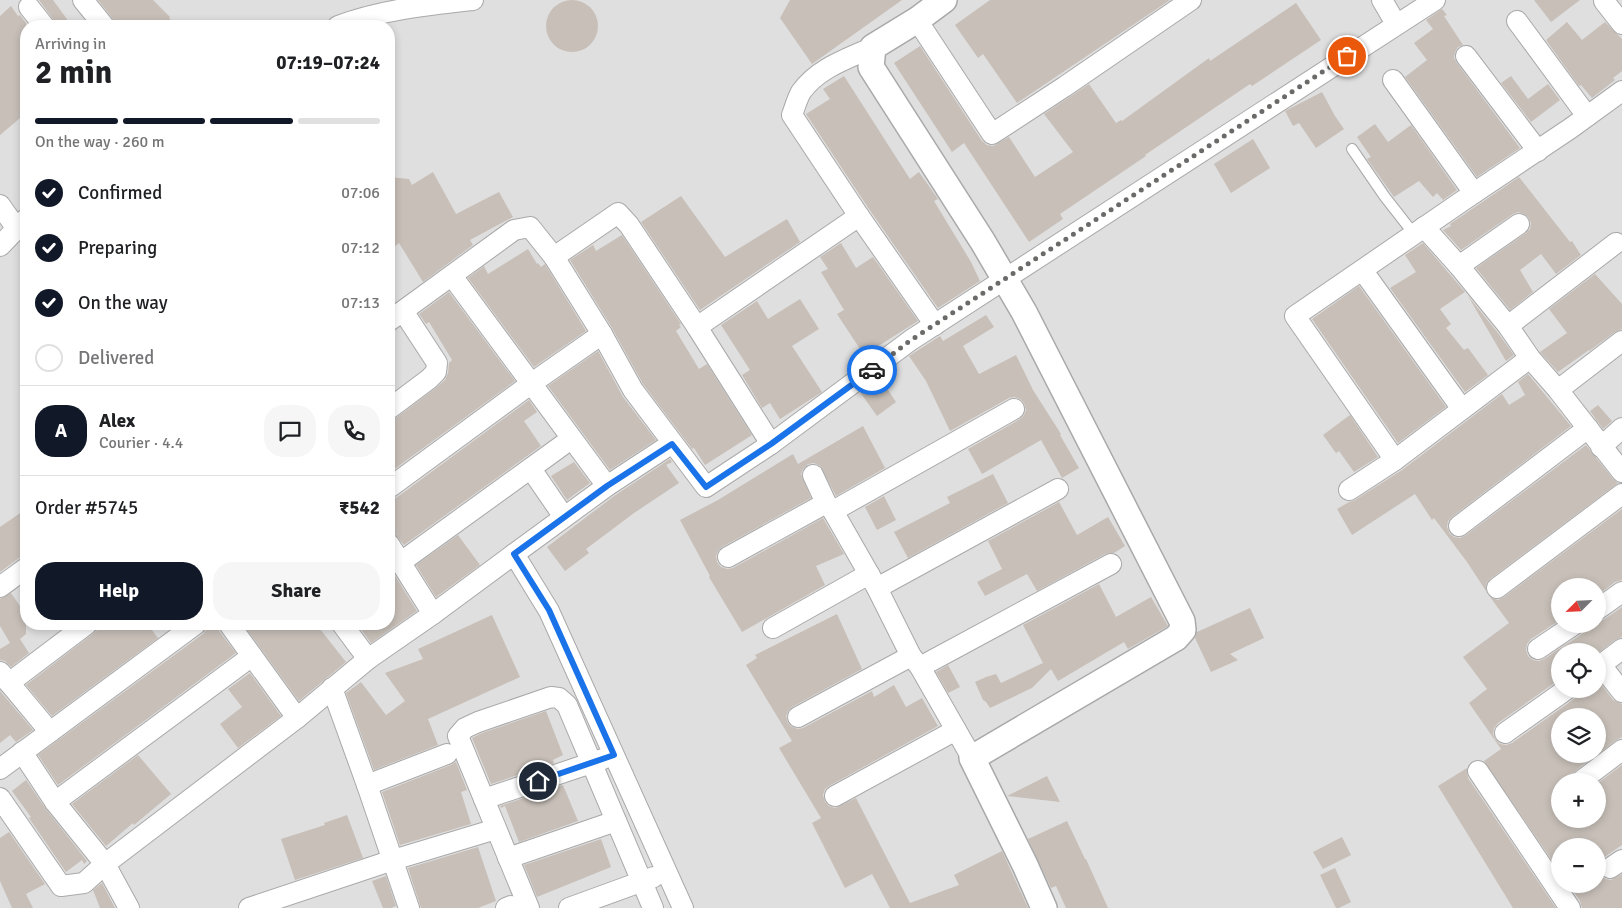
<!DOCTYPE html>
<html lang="en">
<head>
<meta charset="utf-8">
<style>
	:root { --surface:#fff; --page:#f6f6f6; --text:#202124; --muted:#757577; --line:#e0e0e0; --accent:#111827 }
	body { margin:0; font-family:Signika,sans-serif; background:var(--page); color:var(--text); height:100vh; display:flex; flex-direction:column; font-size:19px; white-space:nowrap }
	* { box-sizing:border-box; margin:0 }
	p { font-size:16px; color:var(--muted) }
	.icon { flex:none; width:28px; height:28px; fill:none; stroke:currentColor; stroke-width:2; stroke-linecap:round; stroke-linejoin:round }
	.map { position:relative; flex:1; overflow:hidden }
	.sheet { position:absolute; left:20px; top:20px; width:375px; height:610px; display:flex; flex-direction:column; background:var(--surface); border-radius:20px; box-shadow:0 2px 8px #0003 }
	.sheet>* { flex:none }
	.needle { width:32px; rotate:246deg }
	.controls { position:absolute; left:1551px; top:578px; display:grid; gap:10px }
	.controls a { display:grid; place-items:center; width:55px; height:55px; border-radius:50%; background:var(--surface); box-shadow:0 2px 8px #0003; font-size:25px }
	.pin { position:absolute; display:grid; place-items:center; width:42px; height:42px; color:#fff; margin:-21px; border:2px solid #fff; border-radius:50%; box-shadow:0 1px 5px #0007 }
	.courier { position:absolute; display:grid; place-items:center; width:50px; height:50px; margin:-25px; border:4px solid #1a73e8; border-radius:50%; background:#fff; color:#222; box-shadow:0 1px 6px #0007 }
	.overview em { font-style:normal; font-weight:700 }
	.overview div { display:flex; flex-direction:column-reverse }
	.overview { display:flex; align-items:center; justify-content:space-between; height:85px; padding:0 15px }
	h1 { font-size:32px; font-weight:700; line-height:38px }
	.bar { display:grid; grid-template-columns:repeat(4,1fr); gap:8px 5px; align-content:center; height:60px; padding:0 15px }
	.bar i { height:6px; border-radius:4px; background:var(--line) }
	.bar .selected { background:var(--accent) }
	.bar p { grid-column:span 4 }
	.line { display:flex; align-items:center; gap:12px; padding:0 15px; border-top:1px solid var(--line) }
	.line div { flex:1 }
	.round { display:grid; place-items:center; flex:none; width:52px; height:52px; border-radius:20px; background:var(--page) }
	ol { padding:0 15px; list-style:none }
	li { display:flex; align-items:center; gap:15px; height:55px }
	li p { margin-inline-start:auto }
	li .icon { padding:5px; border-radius:50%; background:var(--accent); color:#fff; stroke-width:4 }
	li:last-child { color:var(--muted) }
	li i { width:28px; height:28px; border:2px solid var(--line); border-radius:50% }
	.action { display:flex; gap:10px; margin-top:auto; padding:10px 15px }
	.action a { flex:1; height:58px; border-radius:20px; background:var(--accent); color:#fff; font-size:20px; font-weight:700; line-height:58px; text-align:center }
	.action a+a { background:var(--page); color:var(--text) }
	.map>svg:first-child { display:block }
	.residential { fill:#e0dfdf; fill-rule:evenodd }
	.building { fill:#c7bfb8 }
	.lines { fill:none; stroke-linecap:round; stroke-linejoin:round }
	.service-casing { stroke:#a9a9a9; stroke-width:12 }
	.minor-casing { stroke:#a9a9a9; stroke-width:22 }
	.tertiary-casing { stroke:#a9a9a9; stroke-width:28 }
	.service { stroke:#fff; stroke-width:10 }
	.minor { stroke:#fff; stroke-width:20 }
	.tertiary { stroke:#fff; stroke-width:25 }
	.done { stroke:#6b6a68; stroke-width:5; stroke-dasharray:0 9 }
	.route { stroke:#1a73e8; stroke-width:6 }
</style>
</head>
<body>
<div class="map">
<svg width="1622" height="908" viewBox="0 0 1622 908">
	<rect width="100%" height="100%" fill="#f2efe9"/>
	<!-- residential -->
	<path class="residential" d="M0,0H1622V908H0ZM26,26H389V624H26ZM1560,586H1598V624H1560ZM1560,651H1598V689H1560ZM1560,716H1598V754H1560ZM1560,781H1598V819H1560ZM1560,846H1598V884H1560Z"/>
	<!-- building -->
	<g class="building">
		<path d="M39,0H53L72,26H56L53,19Z"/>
		<path d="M98,0H153L170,17L169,18L176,26H116L113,19Z"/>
		<path d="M790,0H902L812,64L780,18Z"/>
		<path d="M990,0H1170L1017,103L983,54L978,58L955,25Z"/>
		<path d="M1534,0H1580L1551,22Z"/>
		<circle cx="572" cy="26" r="26"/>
		<path d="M1296,3L1321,40L1252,86L1250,84L1145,155L1146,156L1060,214L1063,219L1029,242L964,143L952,152L894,63L920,46L982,141L987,145L993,146L1009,137L1035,177L1073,152L1044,114L1089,84L1116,123L1121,120L1122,121L1209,58L1210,61Z"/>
		<path d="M11,6L18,16L20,15L26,23V113L0,135V16Z"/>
		<path d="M1442,9L1447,15L1444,16L1463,45L1458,47L1455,52L1454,58L1457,63L1520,148L1477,177L1405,77L1427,60L1414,43L1433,29L1426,20Z"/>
		<path d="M1567,22L1582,40L1605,22L1622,39V71L1613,78L1615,80L1592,98L1581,85L1579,86L1546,40Z"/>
		<path d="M844,76L910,179L919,172L938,199L934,201L971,262L980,281L938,308L869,209L806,114L830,99L823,89Z"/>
		<path d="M1511,76L1528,99L1548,84L1560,100L1531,122L1501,83Z"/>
		<path d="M1322,92L1335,116L1344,129L1316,148L1299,123L1293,126L1285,111Z"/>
		<path d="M1375,124L1388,142L1411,125L1457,190L1443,200L1437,193L1433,197L1419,181L1394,197L1367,159L1371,157L1357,137Z"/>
		<path d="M1253,139L1270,168L1231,193L1214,164Z"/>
		<path d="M433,172L456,214L499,192L513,217L470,240L473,245L423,282L399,243L389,251V177L409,179L412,185Z"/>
		<path d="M1519,177L1570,242L1572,241L1581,255L1556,274L1541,254L1520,270L1533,292L1510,310L1476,268L1526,233L1530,229L1531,223L1528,217L1524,214L1518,212L1513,214L1461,250L1443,230L1451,226L1450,224Z"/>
		<path d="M681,196L725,257L787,219L800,242L700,310L641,222Z"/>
		<path d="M622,235L681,324L679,325L681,327L676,331L699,369L707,364L752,435L705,465L694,448L692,449L643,384L612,328L570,260L593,245L596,251Z"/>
		<path d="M841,243L856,268L873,257L918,321L864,355L837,314L844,310L821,272L828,269L820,257Z"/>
		<path d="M1423,243L1465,292L1440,309L1451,324L1446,328L1464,350L1468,348L1488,375L1465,392L1390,288L1416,272L1405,255Z"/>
		<path d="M528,249L537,264L538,263L541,267L545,264L586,331L534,367L468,278L484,266L488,274Z"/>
		<path d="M1595,274L1622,304V329L1615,332L1589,351V350L1558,372L1540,352L1567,333L1549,309Z"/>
		<path d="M1359,286L1446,407L1398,443L1312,319Z"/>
		<path d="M449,292L515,381L389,473V421L396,418L437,387L445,380L448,373L449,363L452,360L429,322L426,324L419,314Z"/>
		<path d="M1468,296L1498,333L1514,355L1506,361Z"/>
		<path d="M800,299L819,329L792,346L822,392L780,419L770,403L762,408L742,375L750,370L721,325L757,301L768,319Z"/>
		<path d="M986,315L994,327L963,346L979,374L1016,355L1033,390L1061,434L1060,435L1079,468L1062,478L1041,440L982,474L968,449L1020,419L1024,415L1026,410L1024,403L1020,399L1014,397L1009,398L950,431L926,381L909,356L940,336L943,341Z"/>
		<path d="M598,351L623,397L656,440L610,470L548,386Z"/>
		<path d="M1528,374L1571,426L1452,517L1448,521L1447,527L1450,534L1454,537L1460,538L1466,535L1586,445L1613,479L1618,483L1490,579L1486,584V591L1467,562L1434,518L1432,520L1415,494L1352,535L1337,509L1349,502L1355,500L1402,470L1502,394L1509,405L1525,395L1518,382Z"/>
		<path d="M880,378L896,402L877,416L860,392Z"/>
		<path d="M529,400L537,412L524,421L541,446L404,545L395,534L389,532V500L396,498Z"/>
		<path d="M1598,405L1612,421L1603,429L1590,411Z"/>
		<path d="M1350,415L1378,457L1354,472L1339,451L1336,453L1323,435Z"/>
		<path d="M863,426L885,468L836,496L820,466L814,463L808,464L803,469L801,474L811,498L722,547L718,551L716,556L717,562L721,567L727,569L733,568L823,518L844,554L816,566L825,585L742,632L709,577L710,576L680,520L718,500L793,454L798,464Z"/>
		<path d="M670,459L672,462L666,465L679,483L634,513L586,549L589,553L565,571L547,547L614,496Z"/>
		<path d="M574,462L590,483L567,500L551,476Z"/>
		<path d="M993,474L1008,503L908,558L894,532L950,503L947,497Z"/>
		<path d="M884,496L896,520L877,530L865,507Z"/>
		<path d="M1059,502L1077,535L1108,517L1125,546L1114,553L1105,554L1037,591L1027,574L985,596L977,582L1002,569L988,541Z"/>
		<path d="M26,509V556L19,558L0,572V527Z"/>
		<path d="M1622,509V580L1615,582L1598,595V586H1560V620L1531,639L1527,644L1526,650L1528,656L1533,660L1539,661L1544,659L1582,634L1585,630L1587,624H1598V621L1605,619L1622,607V637L1615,640L1598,653V651H1560V679L1498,723L1494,728L1493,734L1495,739L1500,744L1506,745L1512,743L1574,699L1578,694L1579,689H1598V680L1613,700L1622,704V737L1615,741L1598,754V716H1560V754H1597L1574,772L1570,776L1569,781H1560V819H1598V783L1622,765V845L1603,858L1600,862L1598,868L1600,874L1605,879L1611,880L1622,874V908H1582L1580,901L1568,884H1598V846H1560V872L1484,761L1501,749L1469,703L1487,689L1463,657L1509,623L1490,597L1498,600L1504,597Z"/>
		<path d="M458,535L480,565L436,597L416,565Z"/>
		<path d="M389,566L417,611L371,643L357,624H389Z"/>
		<path d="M1099,584L1116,617L1151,597L1168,626L1128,649L1124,642L1058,681L1051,669L1032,688L990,708L986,702L983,700L975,682L986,677L996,674L1001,683L1043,663L1023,625Z"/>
		<path d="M11,593L26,615V634L20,639L29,653L11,667L5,661L0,660V649L10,643L0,626V599Z"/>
		<path d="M1250,608L1264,638L1230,654L1238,660L1211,672L1195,638L1197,632Z"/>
		<path d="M837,614L862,669L792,707L788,711L786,716L788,723L792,727L798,729L803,728L872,691L874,697L894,685L906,707L922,698L938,726L829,786L825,789L823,795L825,802L829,806L835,808L856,798L910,903L959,885L954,875L1002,851L1028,908H890L872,874L845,888L812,823L821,818L779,748L792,741L746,665L757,658L755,655Z"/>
		<path d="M492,615L520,677L428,719L438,745L374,770L346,693L361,682L386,715L405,701L385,673L423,659L418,649Z"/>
		<path d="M99,624H147L158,638L52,716L26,685L94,633L98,629Z"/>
		<path d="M211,624H217L219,631L236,653L58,785L38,755L203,634Z"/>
		<path d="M243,624H316L346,662L299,701Z"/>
		<path d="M948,665L960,687L948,693L936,672Z"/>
		<path d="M250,673L281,716L238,748L220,724L242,707L228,689Z"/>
		<path d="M0,691L33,730L16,742L10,735L0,743Z"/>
		<path d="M546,711L563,755L553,760L554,763L491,784L472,738L482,733Z"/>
		<path d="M138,755L171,794L134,825L133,823L106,846L72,804Z"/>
		<path d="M456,762L467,790L461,792L471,824L400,845L382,792L451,765Z"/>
		<path d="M1467,768L1468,778L1556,908H1513L1438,786Z"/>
		<path d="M1047,776L1060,802L1007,796Z"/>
		<path d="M26,780L46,809L87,861L84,864L82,860L66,872L29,818L31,817L12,791Z"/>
		<path d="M563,785L578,821L519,842L505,806L501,808L500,806Z"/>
		<path d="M347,815L363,858L295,880L281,839L325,825L324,823Z"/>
		<path d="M1067,821L1085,859H1086L1108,908H1066L1056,886L1051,888L1028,839Z"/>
		<path d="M9,832L45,884L26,894L33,908H12L0,881V838Z"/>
		<path d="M1342,837L1351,855L1323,869L1313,852Z"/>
		<path d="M601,839L611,867L537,897L524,865Z"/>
		<path d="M478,847L496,901L478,908H421L408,868Z"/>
		<path d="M1335,868L1351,902L1339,908H1336L1320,875Z"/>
		<path d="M386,876L396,906L391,908H383L372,881Z"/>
		<path d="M102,883L115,908H100L93,890Z"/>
	</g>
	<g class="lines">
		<!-- service casing -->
		<g class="service-casing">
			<path id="service" d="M1352,149L1385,197L1414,234"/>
		</g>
		<!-- minor casing -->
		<g class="minor-casing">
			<g id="minor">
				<path d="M83,0L104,26"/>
				<path d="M1382,0L1396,24"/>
				<path d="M1604,1L1622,24"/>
				<path d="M29,7L44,26"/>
				<path d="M917,20L992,134L1064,87L1191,0"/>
				<path d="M1517,21L1587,116"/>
				<path d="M338,26C380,10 428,5 473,0"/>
				<path d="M873,47C847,59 818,68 801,92C797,99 795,107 792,115L859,216L935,325"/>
				<path d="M1466,56L1538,151"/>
				<path d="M1393,80L1474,193"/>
				<path d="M0,205L17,229"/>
				<path d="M1424,227L1459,266L1508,326L1530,358L1558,390L1622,472"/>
				<path d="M0,246L26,219"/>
				<path d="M554,257L618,213L629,225L697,327L771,444"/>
				<path d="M1459,266L1519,224"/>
				<path d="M1363,271L1462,409"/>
				<path d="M452,276L607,486"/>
				<path d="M389,321L514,230L530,227L554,257L602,334L633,390L706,487L771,444L911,340L1435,0"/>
				<path d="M1508,326L1616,243"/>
				<path d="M697,327L859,216"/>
				<path d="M1558,390L1622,341"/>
				<path d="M389,409L429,379L436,372L437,363L403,311"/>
				<path d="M1601,447L1622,428"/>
				<path d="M1395,460L1295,316L1474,193L1571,128L1622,91"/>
				<path d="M531,469L564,517"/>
				<path d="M813,475L826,503L833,511L877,588L911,656L920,667L972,758"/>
				<path d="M389,488L532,383L602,334"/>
				<path d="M1349,490L1395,460L1530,358"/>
				<path d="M833,511L1014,409"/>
				<path d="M1459,526L1588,428"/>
				<path d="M389,544L433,614"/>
				<path d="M514,554L607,486L671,444"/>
				<path d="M728,557L826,503"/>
				<path d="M401,562L571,439"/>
				<path d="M0,587L26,568"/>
				<path d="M877,588L1058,489"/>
				<path d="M1497,588L1622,494"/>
				<path d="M1598,609L1622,592"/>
				<path d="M229,624L297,718"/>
				<path d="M342,624L368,659"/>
				<path d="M773,628L869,574"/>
				<path d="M1538,649L1575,624"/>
				<path d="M1601,665L1622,692"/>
				<path d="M920,667L1111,564"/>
				<path d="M1598,667L1622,649"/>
				<path d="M0,672L50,732"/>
				<path d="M9,683L87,624"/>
				<path d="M332,688L367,785L409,908"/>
				<path d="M798,717L911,656"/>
				<path d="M1505,733L1567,689"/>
				<path d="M0,769L196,624"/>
				<path d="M1478,771L1570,908"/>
				<path d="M1581,781L1622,750"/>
				<path d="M367,785L447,754"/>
				<path d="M835,796L956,730"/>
				<path d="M0,798L61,886L84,883L105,864L55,802L22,752"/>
				<path d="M484,799L603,759"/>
				<path d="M55,802L252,656"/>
				<path d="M508,858L616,821"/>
				<path d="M1610,868L1622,860"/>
				<path d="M129,908L105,864L297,718L368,659L433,614L514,554L549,611L683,908"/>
				<path d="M249,908L393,860L496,829"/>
				<path d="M506,908L511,906"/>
				<path d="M529,908L458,736L465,728L478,722L551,697L559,698L567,705L653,908"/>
				<path d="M569,908L654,877"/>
			</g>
		</g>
		<!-- tertiary casing -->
		<g class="tertiary-casing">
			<path id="tertiary" d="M944,0L917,20L873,47L871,67L983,242L1024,312L1182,621L1183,630L1176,638L972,758L1025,865L1044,908"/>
		</g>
		<!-- service -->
		<use href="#service" class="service"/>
		<!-- minor -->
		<use href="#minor" class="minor"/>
		<!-- tertiary -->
		<use href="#tertiary" class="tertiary"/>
	</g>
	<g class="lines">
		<!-- done -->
		<path class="done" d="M872,370L911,340L1347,56"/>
		<!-- route -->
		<path class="route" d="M538,781L614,755L549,610L514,554L607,486L672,444L706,487L771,444L872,370"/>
	</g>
</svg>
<div class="controls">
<a><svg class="needle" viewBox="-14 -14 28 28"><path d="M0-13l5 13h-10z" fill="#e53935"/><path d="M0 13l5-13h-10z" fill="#757577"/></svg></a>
<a><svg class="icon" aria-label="locate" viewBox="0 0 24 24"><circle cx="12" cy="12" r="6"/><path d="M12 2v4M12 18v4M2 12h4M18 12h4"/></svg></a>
<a><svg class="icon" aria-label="layers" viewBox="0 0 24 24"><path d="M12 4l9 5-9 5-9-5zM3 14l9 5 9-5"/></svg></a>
<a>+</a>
<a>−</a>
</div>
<div class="pin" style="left:1347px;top:56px;background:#ea580c"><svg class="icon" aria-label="bag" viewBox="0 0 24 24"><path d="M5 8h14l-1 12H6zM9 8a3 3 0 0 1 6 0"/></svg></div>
<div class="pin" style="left:538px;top:781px;background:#1f2937"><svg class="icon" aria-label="home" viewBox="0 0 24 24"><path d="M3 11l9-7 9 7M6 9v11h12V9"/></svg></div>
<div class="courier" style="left:872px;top:370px"><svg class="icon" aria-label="car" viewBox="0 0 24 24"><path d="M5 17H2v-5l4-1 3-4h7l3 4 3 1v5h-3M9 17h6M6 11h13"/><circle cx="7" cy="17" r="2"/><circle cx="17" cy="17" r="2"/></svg></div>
<section class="sheet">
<div class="overview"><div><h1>2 min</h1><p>Arriving in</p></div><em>07:19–07:24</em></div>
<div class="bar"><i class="selected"></i><i class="selected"></i><i class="selected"></i><i></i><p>On the way · 260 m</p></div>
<ol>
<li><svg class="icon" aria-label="check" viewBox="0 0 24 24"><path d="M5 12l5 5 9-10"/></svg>Confirmed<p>07:06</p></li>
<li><svg class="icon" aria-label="check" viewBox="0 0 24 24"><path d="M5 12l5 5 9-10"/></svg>Preparing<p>07:12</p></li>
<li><svg class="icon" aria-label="check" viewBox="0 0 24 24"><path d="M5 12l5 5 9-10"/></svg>On the way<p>07:13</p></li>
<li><i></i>Delivered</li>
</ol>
<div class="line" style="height:90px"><b class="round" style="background:var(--accent);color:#fff">A</b><div><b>Alex</b><p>Courier · 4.4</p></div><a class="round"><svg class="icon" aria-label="chat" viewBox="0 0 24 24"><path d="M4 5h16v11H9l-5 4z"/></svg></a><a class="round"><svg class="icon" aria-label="phone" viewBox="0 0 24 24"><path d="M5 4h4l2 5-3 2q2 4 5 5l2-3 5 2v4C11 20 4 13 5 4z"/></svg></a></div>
<div class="line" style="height:65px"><div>Order #5745</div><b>₹542</b></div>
<div class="action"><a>Help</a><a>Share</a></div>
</section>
</div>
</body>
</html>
